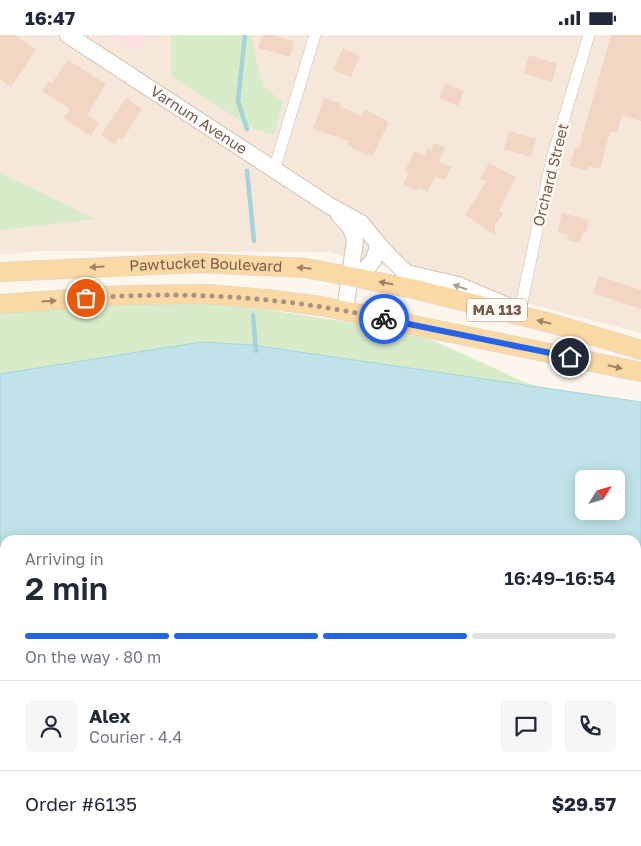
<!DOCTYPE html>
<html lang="en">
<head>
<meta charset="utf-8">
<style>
	:root { --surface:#fff; --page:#f6f6f7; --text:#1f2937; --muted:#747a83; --line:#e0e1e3; --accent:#2563eb }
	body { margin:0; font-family:"Golos Text",sans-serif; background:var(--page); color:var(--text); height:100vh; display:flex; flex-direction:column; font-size:19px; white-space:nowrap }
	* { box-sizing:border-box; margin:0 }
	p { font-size:16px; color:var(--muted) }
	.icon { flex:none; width:28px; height:28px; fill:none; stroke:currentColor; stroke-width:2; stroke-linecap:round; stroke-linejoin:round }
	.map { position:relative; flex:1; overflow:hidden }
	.side { position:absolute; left:0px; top:500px; width:641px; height:311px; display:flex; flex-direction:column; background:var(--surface); border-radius:15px 15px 0 0; box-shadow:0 2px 12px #0003 }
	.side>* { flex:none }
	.needle { width:32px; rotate:53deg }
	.fabs { position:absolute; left:575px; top:435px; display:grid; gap:10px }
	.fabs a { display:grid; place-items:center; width:50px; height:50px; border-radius:8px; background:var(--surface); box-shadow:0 2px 12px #0003; font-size:25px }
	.pin { position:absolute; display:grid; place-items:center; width:42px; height:42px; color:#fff; margin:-21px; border:2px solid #fff; border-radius:50%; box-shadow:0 1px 5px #0007 }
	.courier { position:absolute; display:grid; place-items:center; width:50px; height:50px; margin:-25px; border:4px solid #2563eb; border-radius:50%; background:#fff; color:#222; box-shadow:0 1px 6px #0007 }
	.summary em { font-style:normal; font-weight:600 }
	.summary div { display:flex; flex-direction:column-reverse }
	.summary { display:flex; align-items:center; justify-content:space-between; height:85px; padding:0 25px }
	h1 { font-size:32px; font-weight:600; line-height:38px }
	.bar { display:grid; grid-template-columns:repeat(4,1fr); gap:8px 5px; align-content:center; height:60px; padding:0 25px }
	.bar i { height:6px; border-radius:4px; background:var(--line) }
	.bar .active { background:var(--accent) }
	.bar p { grid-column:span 4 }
	.line { display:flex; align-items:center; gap:12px; padding:0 25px; border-top:1px solid var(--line) }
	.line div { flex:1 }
	.round { display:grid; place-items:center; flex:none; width:52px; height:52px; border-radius:8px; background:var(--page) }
	.status { display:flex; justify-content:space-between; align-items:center; height:35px; padding:0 25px; background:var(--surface); direction:ltr }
	.status svg { height:14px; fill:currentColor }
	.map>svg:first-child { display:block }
	.residential { fill:#f5e8da }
	.medical { fill:#fbdfe3 }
	.green { fill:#d8ecc9 }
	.water { fill:#bfe3e8; stroke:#a5d3da; fill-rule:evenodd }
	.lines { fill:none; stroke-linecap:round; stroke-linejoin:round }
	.stream { stroke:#a5d3da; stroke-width:4.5 }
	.building { fill:#f3d5c3 }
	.lane-casing { stroke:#d1beb0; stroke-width:7 }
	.street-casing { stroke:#d1beb0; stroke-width:12 }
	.secondary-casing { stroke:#d6c0b0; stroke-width:18 }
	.primary-casing { stroke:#dad1cd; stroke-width:20 }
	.lane { stroke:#fff; stroke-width:5.5 }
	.street { stroke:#fff; stroke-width:11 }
	.secondary { stroke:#fff; stroke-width:16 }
	.primary { stroke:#fbd9a5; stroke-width:19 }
	.oneway { fill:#a18267 }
	.oneway2 { fill:#af9d94 }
	.done { stroke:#a89285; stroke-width:5; stroke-dasharray:0 9 }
	.route { stroke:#2563eb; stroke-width:6 }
	.labels { text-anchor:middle; stroke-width:5; stroke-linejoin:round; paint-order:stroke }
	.shield { fill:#fffaf3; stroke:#a28b7f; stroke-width:1 }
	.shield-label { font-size:14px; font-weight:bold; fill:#7a5c4d }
	.street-label { font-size:15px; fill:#7a5c4d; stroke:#fffaf3 }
</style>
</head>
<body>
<div class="status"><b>16:47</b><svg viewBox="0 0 49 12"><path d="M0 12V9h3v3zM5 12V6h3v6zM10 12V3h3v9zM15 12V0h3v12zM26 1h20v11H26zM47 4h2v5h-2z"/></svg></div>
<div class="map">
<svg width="641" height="811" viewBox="0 0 641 811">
	<rect width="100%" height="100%" fill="#fdf6ec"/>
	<!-- residential -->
	<path class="residential" d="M0,0H641V298L329,217L42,216L0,220Z"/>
	<!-- medical -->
	<path class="medical" d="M112,0H148L136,16Z"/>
	<!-- green -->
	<g class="green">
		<path d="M171,0H252L256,26L264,52L283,67L274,100L252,93L171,41Z"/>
		<path d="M0,138L96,184L0,195Z"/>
		<path d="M222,268L348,287L430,304L538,353L252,310L201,307L0,340V278L78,271Z"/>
		<path d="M5,769V806H584L591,811H0V770Z"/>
	</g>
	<!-- water -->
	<path class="water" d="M201,307L252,310L641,367V811H591L584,806H636V505H5V769L0,770V339ZM584,444H616V476H584Z"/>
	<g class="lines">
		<!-- stream -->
		<g class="stream">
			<path d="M245,0L238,66L247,94"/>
			<path d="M247,136L254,206"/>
			<path d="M253,280L256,316"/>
		</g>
	</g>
	<!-- building -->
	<g class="building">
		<path d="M0,0H15L36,14L11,52L0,44Z"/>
		<path d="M262,0H273L294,6L290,22L258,13Z"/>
		<path d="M611,0H641V86L622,81L617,98L610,96L600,134L588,131L587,136L570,131L575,112L579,113Z"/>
		<path d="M343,13L360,21L351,42L333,35Z"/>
		<path d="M529,20L557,29L552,47L524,38Z"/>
		<path d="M68,25L106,49L87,80L99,88L91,101L63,83L70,74L42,56L49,46L52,48Z"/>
		<path d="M445,48L464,56L458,71L439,63Z"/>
		<path d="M126,63L142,74L122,105L119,103L115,109L101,100Z"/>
		<path d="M324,63L341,69L340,71L361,81L365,74L389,87L373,120H366L347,110L349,106L313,94Z"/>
		<path d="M509,96L536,104L531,122L504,114Z"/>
		<path d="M434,108L445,112L439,127L451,132L445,145L435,141L428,157L419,153L418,156L403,150L408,138L405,136L414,116L425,121L428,113L431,115Z"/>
		<path d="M489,128L516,142L499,175L504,178L495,190V200L465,180L486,147L480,144Z"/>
		<path d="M562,178L589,185L586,198L583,197L580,208L567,205L569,200L558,197Z"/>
		<path d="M599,241L641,255V274L593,258Z"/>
	</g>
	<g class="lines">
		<!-- lane casing -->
		<g class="lane-casing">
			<path id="lane" d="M451,811H452"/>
		</g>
		<!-- street casing -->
		<g class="street-casing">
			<g id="street">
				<path d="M274,135L315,0"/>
				<path d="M519,281L552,123L589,0"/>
			</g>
		</g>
		<!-- secondary casing -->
		<g class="secondary-casing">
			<g id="secondary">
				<path id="s1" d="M68,0L330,171L361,188L385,217L406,238L458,250L510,272"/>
				<path d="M339,180L351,193L355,205L345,276"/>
				<path d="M352,242C368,234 376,227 378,209"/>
			</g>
		</g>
		<!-- primary casing -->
		<g class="primary-casing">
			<g id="primary">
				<path id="s2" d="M0,237L198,228L306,233L414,254L554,289L641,315"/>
				<path d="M0,269L125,260L207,259L266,264L321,271L641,337"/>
			</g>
		</g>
		<!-- lane -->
		<use href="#lane" class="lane"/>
		<!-- street -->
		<use href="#street" class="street"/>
		<!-- secondary -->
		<use href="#secondary" class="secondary"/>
		<!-- primary -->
		<use href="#primary" class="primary"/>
	</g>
	<!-- one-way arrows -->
	<defs><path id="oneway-solid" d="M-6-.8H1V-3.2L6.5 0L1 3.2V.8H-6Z" transform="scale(1.25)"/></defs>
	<g class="oneway">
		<use href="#oneway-solid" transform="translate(97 232) rotate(177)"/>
		<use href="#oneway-solid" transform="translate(304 233) rotate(-174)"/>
		<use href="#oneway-solid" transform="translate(386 248) rotate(-169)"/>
		<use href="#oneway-solid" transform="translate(49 266) rotate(-4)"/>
		<use href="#oneway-solid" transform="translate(544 287) rotate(-166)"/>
		<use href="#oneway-solid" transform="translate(615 332) rotate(13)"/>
	</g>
	<use class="oneway2" href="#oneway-solid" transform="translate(460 252) rotate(-161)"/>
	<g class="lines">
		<!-- done -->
		<path class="done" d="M86,263C189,256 283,261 384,284"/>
		<!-- route -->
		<path class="route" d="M384,284L570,322"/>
	</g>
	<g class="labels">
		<!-- shield labels -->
		<rect class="shield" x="467" y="263.5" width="60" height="23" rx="4"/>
		<g class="shield-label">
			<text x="497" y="280">MA 113</text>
		</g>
		<!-- street labels -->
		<g class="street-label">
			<text dy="5" stroke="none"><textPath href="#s1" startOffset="156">Varnum Avenue</textPath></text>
			<text transform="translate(551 140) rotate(-76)" y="5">Orchard Street</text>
			<text dy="5" stroke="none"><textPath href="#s2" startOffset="206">Pawtucket Boulevard</textPath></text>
		</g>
	</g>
</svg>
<div class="fabs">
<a><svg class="needle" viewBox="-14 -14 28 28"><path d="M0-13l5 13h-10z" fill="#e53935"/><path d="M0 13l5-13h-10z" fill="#747a83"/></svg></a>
</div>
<div class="pin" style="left:86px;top:263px;background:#ea580c"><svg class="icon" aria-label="bag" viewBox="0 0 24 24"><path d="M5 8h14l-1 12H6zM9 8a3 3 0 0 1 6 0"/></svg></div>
<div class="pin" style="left:570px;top:322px;background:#1f2937"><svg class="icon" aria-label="home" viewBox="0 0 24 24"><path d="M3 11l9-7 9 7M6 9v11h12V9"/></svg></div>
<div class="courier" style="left:384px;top:284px"><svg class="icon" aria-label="bike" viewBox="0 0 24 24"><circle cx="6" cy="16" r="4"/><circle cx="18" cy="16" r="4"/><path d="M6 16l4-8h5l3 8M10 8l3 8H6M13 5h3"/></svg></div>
<section class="side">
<div class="summary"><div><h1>2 min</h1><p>Arriving in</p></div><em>16:49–16:54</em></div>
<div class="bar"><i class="active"></i><i class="active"></i><i class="active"></i><i></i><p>On the way · 80 m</p></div>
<div class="line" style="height:90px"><a class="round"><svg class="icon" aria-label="person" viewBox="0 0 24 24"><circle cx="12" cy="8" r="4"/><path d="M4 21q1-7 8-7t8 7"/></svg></a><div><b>Alex</b><p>Courier · 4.4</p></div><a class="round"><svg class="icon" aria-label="chat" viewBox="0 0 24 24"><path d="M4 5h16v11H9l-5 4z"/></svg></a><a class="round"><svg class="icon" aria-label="phone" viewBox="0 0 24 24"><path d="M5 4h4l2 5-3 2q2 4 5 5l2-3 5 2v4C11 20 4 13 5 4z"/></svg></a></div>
<div class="line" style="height:65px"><div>Order #6135</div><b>$29.57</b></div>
</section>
</div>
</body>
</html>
